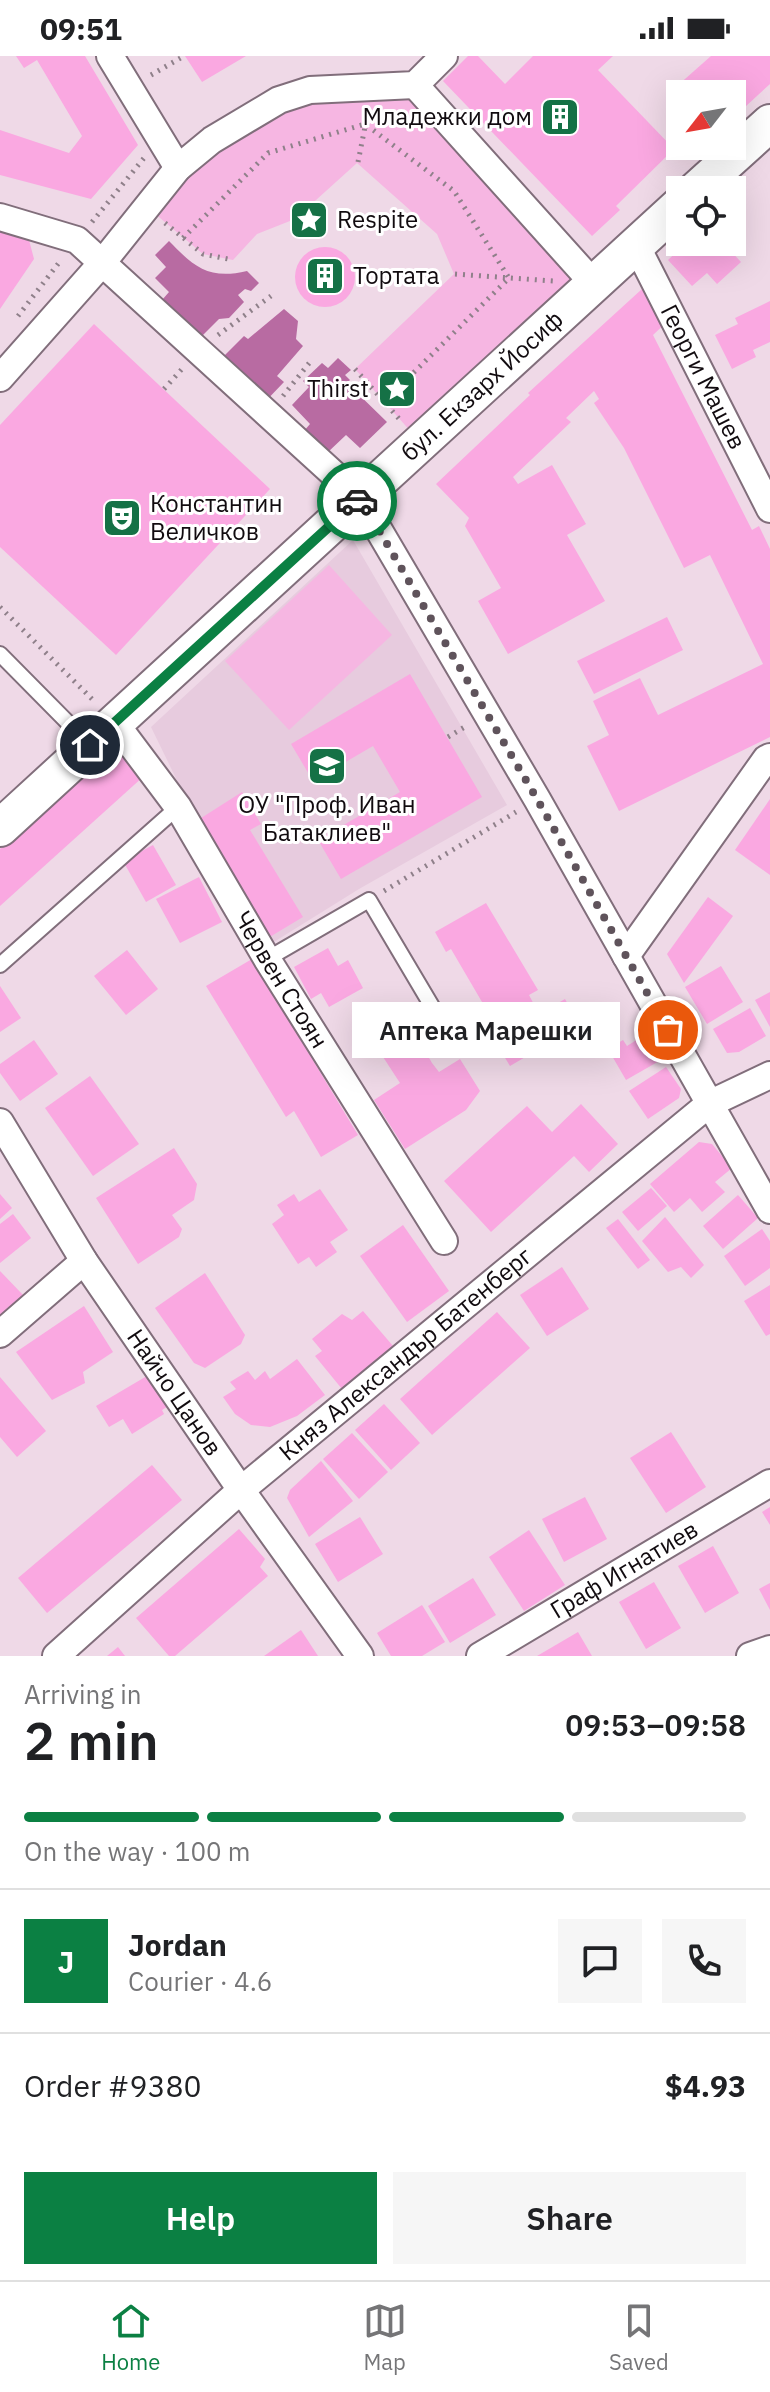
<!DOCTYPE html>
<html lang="en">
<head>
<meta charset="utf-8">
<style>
	:root { --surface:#fff; --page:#f6f6f6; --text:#202124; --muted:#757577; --line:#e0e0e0; --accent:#0b8043 }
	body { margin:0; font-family:"IBM Plex Sans",sans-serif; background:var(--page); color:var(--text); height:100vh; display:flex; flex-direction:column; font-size:30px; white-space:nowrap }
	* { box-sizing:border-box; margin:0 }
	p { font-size:26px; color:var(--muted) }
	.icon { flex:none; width:44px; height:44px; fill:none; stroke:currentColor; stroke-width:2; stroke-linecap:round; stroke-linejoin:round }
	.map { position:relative; height:1600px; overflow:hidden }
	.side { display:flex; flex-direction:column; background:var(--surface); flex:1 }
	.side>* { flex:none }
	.needle { width:52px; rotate:239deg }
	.tools { position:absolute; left:666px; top:24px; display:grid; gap:16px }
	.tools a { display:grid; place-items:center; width:80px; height:80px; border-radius:0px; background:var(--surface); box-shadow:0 8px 32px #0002; font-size:40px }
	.pin { position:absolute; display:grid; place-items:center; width:68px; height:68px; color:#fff; margin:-34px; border:4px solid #fff; border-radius:50%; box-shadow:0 2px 8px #0007 }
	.courier { position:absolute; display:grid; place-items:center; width:80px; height:80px; margin:-40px; border:6px solid #0b8043; border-radius:50%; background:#fff; color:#222; box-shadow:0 2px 10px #0007 }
	.bubble { position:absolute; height:56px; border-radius:0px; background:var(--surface); box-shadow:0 8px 32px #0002; font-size:26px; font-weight:600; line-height:56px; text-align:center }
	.summary em { font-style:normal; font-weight:600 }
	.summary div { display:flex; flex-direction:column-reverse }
	.summary { display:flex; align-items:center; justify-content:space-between; height:136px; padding:0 24px }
	h1 { font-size:52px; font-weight:600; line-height:60px }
	.bar { display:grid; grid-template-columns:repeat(4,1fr); gap:12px 8px; align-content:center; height:96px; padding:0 24px }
	.bar i { height:10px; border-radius:6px; background:var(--line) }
	.bar .on { background:var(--accent) }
	.bar p { grid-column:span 4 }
	.line { display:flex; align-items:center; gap:20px; padding:0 24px; border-top:2px solid var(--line) }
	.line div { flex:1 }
	.round { display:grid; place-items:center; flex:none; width:84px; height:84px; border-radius:0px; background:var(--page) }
	.cta { display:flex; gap:16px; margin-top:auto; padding:16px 24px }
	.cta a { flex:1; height:92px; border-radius:0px; background:var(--accent); color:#fff; font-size:32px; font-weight:600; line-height:92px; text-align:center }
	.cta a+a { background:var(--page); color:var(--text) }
	.status { display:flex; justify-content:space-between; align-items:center; height:56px; padding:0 40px; background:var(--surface); direction:ltr }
	.status svg { height:22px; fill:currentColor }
	.tabs { display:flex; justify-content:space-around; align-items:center; height:112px; border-top:2px solid var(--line); background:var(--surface); font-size:22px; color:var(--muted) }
	.tabs a { display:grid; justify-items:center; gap:4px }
	.tabs .on { color:var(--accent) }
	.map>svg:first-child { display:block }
	.built { fill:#e7cbde }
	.green { fill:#f6b6e2 }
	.water { fill:#b86ba2 }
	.building { fill:#faa8e1 }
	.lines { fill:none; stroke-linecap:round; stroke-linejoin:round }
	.lane-casing { stroke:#816e7b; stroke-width:18 }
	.street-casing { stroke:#816e7b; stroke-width:30 }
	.secondary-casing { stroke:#816e7b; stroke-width:40 }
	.path { stroke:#8f808a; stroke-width:5; stroke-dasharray:2 6; stroke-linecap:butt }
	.lane { stroke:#fff; stroke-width:14 }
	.street { stroke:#fff; stroke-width:26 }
	.secondary { stroke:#fff; stroke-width:36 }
	.done { stroke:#5f535b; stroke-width:8; stroke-dasharray:0 14.4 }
	.route { stroke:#0b8043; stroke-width:10 }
	.labels { text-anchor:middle; stroke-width:6; stroke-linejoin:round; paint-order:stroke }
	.poi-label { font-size:24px; fill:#110b0f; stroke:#fff; text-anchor:start }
	.street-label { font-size:24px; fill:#110b0f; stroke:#fff }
</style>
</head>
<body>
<div class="status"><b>09:51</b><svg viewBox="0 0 49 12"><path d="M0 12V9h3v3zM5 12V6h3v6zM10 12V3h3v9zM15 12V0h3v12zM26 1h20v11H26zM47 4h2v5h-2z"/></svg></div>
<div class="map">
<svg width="770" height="1600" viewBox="0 0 770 1600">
	<rect width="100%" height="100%" fill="#efd9e7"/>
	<!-- built -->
	<path class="built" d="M353,484L507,749L359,833L269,889L188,747L151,671Z"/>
	<!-- green -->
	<g class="green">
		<path d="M415,29L594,228L421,387L355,313L454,218L437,178L357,107L295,163L257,178L233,204L203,198L147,151L279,44Z"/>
		<path d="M329,509L392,579L289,674L225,605Z"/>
	</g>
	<!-- water -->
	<g class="water">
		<path d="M169,185C194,211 209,224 247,215L259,227L251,235L245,233L238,239L244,246L229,262L219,263L202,280L187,267L156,251L169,236L155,222L166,211L155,199Z"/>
		<path d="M284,253L298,265L296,283L303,290L277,320L284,326L261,350L247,321L224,300L244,280L248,283Z"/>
		<path d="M338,302L351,314L345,319L350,324L347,327L387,366L360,392L346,379L327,397L304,375L310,368L292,349L309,331L303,325L322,307L328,312Z"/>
	</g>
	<!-- building -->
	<g class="building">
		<path d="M16,0H85L138,89L91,143L0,119V74L69,97L82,80L37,4L24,12Z"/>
		<path d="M185,0H246L202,26Z"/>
		<path d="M468,0H478L505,28L533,0H613L598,14L674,93L616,150L620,154L592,180L443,25Z"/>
		<path d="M711,0H770V28L732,63V38H680V51L668,38Z"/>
		<path d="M0,173L29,184L34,203L0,253Z"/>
		<path d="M687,186H716L722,193L726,190L741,206L717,228L707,217L692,230L668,204Z"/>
		<circle cx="325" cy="221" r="30"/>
		<path d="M642,233L670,263L653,279L752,474L759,470L770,493V681L619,755L587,690L609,679L593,645L640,622L658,659L763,608L710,499L684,512L624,392L594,347L599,343L594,335L566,362L571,366L513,421L518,428L552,409L586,468L567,479L605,545L508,598L478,545L501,532L465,470L469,462L436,428L530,339L528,337Z"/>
		<path d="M770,245V286L753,294L756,301L732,313L715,279L738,268L735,262Z"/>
		<path d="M94,268L270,433L116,599L0,491V369Z"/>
		<path d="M667,561L683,594L594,638L577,605Z"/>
		<path d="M410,618L482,741L341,823L318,784L400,736L373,690L313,725L291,688Z"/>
		<path d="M116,689L144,720L0,850V793Z"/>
		<path d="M242,736L261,768L250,774L303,861L268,882L198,764Z"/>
		<path d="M770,743V819L735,794Z"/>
		<path d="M153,789L176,829L146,846L123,805Z"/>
		<path d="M199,821L222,866L180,887L156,843Z"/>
		<path d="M708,841L733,860L684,927L667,898Z"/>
		<path d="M486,847L538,934L529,939L539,958L565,943L580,969L510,1010L499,992L506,987L451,893L446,896L435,876Z"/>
		<path d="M328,892L338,910L348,904L363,932L329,951L321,937L311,943L294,911Z"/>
		<path d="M127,894L158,933L126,959L94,920Z"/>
		<path d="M252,903L358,1079L321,1101L294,1055L286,1061L206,930Z"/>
		<path d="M721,910L743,946L707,968L685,931Z"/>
		<path d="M0,930L21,962L0,976Z"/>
		<path d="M770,936V971L755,944Z"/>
		<path d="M423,952L446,988L428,1000L432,1007L439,1016L460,1003L480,1035L466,1054L405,1093L374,1044L400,1027L372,984Z"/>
		<path d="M750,952L766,980L739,996L727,997L713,973Z"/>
		<path d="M646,978L661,1004L626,1024L608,993L623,984L627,990Z"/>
		<path d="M34,984L58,1018L20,1045L0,1017V1008Z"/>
		<path d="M666,1011L681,1033L679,1042L648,1063L629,1035Z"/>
		<path d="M90,1020L139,1088L93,1120L45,1052Z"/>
		<path d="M581,1048L618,1088L589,1116L574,1100L491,1176L444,1125L527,1050L552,1076Z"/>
		<path d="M699,1086L712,1088L732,1112L715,1126L725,1136L702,1156L690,1142L674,1156L650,1128Z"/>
		<path d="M174,1092L197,1128L194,1144L172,1159L182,1173L179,1181L138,1208L96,1142Z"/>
		<path d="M651,1132L667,1150L638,1175L622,1156Z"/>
		<path d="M320,1133L348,1174L330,1186L337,1196L316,1211L309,1201L298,1208L272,1168L284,1159L277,1149L294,1138L299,1146Z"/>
		<path d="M0,1138L12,1152L0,1163Z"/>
		<path d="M738,1139L758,1162L723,1193L703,1170Z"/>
		<path d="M13,1158L31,1182L0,1207V1168Z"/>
		<path d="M665,1161L704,1209L691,1222L681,1211L668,1216L642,1185Z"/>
		<path d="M618,1163L650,1204L638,1213L606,1172Z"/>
		<path d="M403,1169L449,1235L407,1266L360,1200Z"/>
		<path d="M762,1173L770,1185V1212L745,1230L724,1200Z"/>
		<path d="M562,1211L589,1253L547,1280L520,1239Z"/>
		<path d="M0,1215L24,1240L0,1260Z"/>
		<path d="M205,1217L245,1279L241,1288L205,1312L194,1307L155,1252Z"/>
		<path d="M770,1229V1278L766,1280L744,1245Z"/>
		<path d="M84,1250L113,1296L83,1316L85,1327L52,1344L16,1296Z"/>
		<path d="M363,1255L393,1290L342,1333L315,1300L322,1295L312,1283L342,1258L352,1264Z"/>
		<path d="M497,1256L530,1292L432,1379L400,1343Z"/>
		<path d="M297,1303L325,1339L297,1360L270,1371L251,1369L235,1358L223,1341L236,1333L230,1326L248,1315L255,1324L265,1315L270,1323Z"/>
		<path d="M152,1317L170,1349L162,1354L164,1358L132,1378L123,1363L109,1371L96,1350Z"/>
		<path d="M0,1321L46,1375L17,1401L0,1381Z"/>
		<path d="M384,1348L420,1387L391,1414L355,1374Z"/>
		<path d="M671,1376L706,1431L666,1457L630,1402Z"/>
		<path d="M352,1377L388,1416L359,1443L323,1403Z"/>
		<path d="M321,1405L353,1445L309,1481L287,1442L290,1434Z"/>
		<path d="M152,1409L182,1444L47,1557L18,1522Z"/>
		<path d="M585,1441L607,1483L564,1506L542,1463Z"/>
		<path d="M770,1451V1469L762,1456Z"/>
		<path d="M360,1461L383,1498L338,1526L315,1488Z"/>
		<path d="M239,1473L265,1503L260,1511L268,1520L175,1600H169L136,1562Z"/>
		<path d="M529,1474L565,1529L524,1555L489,1501Z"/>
		<path d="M713,1490L739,1537L705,1557L678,1510Z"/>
		<path d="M473,1522L496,1559L450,1587L428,1550Z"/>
		<path d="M654,1526L681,1572L646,1593L619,1546Z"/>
		<path d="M770,1527V1554L759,1533Z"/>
		<path d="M422,1549L445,1586L422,1600H391L377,1577Z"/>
		<path d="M301,1574L318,1600H264Z"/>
		<path d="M578,1576L592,1600H537Z"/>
		<path d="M118,1591L125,1600H107Z"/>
	</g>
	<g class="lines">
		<!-- lane casing -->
		<g class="lane-casing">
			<g id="lane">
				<path d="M0,598L90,689"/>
				<path d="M267,903L369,844L449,979"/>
				<path d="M0,909L178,751"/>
			</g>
		</g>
		<!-- street casing -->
		<g class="street-casing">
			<g id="street">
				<path d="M110,0L178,112"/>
				<path d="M415,29L594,228"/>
				<path d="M0,161L77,184L360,442L537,743L770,1154"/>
				<path id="s1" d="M636,189L770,453"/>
				<path d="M0,322L102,207L178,112L212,84L279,44L310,34L415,29L444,0"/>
				<path id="s2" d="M115,667L178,751L267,903L444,1185"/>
				<path d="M626,900L766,703L770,701"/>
				<path id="s3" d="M0,1066L84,1205L241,1434L360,1600"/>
				<path d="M0,1278L84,1205"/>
				<path id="s4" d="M56,1600L241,1434L709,1048L770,1019"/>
				<path id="s5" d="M480,1600L770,1427"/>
				<path d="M750,1600L770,1593"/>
			</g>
		</g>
		<!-- secondary casing -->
		<g class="secondary-casing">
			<g id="secondary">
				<path d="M696,134L770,67"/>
				<path id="s6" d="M0,772L680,149"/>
			</g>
		</g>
		<!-- path -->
		<g class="path">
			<path d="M151,19L184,0"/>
			<path d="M358,106L368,56"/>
			<path d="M92,166L144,102"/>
			<path d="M165,167L203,198L233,204"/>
			<path d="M183,182L268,97L365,68L454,135L509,222L384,346"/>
			<path d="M455,218L553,225"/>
			<path d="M18,260L61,204"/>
			<path d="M218,279L271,240"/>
			<path d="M355,313L401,365"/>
			<path d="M164,333L182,313"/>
			<path d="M283,340L310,306"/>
			<path d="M0,551L95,646"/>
			<path d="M448,681L468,669"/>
			<path d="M384,835L516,756"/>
		</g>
		<!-- lane -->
		<use href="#lane" class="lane"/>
		<!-- street -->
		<use href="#street" class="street"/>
		<!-- secondary -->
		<use href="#secondary" class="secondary"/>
	</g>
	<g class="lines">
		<!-- done -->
		<path class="done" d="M357,445L360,442L537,743L668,974"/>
		<!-- route -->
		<path class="route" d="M90,689L357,445"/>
	</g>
	<!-- icons -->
	<defs>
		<g id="building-square" transform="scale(2)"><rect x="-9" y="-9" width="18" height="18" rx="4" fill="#157146" stroke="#fff"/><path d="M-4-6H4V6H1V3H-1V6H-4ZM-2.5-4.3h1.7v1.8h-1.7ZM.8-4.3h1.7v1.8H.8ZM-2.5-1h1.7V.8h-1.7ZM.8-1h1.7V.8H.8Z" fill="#fff"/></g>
		<g id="sight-square" transform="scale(2)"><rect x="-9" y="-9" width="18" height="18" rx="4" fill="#157146" stroke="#fff"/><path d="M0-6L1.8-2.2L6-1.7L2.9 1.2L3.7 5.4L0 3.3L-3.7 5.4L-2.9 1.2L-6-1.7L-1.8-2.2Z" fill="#fff"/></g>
		<g id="theatre-square" transform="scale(2)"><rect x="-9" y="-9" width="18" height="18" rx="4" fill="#157146" stroke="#fff"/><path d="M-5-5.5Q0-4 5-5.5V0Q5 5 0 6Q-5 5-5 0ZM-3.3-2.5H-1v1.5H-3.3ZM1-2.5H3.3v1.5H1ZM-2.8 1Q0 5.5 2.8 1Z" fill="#fff"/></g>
		<g id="school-square" transform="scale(2)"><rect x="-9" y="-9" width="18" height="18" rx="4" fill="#157146" stroke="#fff"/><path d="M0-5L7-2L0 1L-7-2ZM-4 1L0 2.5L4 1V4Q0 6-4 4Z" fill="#fff"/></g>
	</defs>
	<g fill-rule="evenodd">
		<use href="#building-square" x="560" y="61"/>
		<use href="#sight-square" x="309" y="164"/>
		<use href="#building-square" x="325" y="220"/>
		<use href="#sight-square" x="397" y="333"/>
		<use href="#theatre-square" x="122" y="462"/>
		<use href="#school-square" x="327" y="710"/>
	</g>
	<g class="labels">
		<!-- poi labels -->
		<g class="poi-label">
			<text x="532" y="69" text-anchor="end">Младежки дом</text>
			<text x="337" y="172">Respite</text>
			<text x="353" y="228">Тортата</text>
			<text x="369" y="341" text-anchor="end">Thirst</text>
			<text x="150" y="456">Константин<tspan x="150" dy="28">Величков</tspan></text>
			<text x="327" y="757" text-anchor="middle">ОУ "Проф. Иван<tspan x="327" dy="28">Батаклиев"</tspan></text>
		</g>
		<!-- street labels -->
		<g class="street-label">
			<text dy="8" stroke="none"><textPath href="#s1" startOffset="148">Георги Машев</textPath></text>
			<text dy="8" stroke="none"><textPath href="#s6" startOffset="654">бул. Екзарх Йосиф</textPath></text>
			<text dy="8" stroke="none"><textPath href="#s2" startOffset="306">Червен Стоян</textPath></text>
			<text dy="8" stroke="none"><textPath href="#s4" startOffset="462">Княз Александър Батенберг</textPath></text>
			<text dy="8" stroke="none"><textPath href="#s3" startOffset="322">Найчо Цанов</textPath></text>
			<text dy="8" stroke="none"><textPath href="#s5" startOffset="168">Граф Игнатиев</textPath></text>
		</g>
	</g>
</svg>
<div class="tools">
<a><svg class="needle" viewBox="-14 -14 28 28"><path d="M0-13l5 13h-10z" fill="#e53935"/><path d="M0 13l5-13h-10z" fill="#757577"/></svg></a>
<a><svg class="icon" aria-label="locate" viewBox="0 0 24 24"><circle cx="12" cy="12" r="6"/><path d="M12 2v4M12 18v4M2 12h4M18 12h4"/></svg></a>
</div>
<div class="pin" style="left:668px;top:974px;background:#ea580c"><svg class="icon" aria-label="bag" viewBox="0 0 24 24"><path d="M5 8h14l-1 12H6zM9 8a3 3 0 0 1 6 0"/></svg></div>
<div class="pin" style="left:90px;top:689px;background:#1f2937"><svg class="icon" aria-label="home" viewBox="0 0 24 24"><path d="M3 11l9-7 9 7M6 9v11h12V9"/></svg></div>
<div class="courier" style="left:357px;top:445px"><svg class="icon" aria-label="car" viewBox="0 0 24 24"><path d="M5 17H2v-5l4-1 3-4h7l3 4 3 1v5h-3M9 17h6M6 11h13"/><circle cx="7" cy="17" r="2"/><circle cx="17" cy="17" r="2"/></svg></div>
<div class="bubble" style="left:352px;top:946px;width:268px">Аптека Марешки</div>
</div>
<section class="side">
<div class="summary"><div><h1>2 min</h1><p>Arriving in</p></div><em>09:53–09:58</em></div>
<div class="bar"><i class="on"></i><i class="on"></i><i class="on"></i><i></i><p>On the way · 100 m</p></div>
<div class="line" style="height:144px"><b class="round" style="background:var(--accent);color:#fff">J</b><div><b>Jordan</b><p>Courier · 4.6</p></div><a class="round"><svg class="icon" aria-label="chat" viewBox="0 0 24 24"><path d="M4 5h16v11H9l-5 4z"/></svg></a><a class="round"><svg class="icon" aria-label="phone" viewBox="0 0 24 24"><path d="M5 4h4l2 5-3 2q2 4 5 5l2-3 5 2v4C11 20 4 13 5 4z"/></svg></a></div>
<div class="line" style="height:104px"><div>Order #9380</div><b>$4.93</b></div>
<div class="cta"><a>Help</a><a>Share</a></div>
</section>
<nav class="tabs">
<a class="on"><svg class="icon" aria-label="home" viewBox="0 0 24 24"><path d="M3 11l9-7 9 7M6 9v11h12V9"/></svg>Home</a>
<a><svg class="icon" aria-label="map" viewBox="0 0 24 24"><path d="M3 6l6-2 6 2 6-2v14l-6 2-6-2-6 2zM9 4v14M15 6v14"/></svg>Map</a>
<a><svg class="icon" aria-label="saved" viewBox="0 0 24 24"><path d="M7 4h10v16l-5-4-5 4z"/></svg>Saved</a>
</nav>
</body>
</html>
